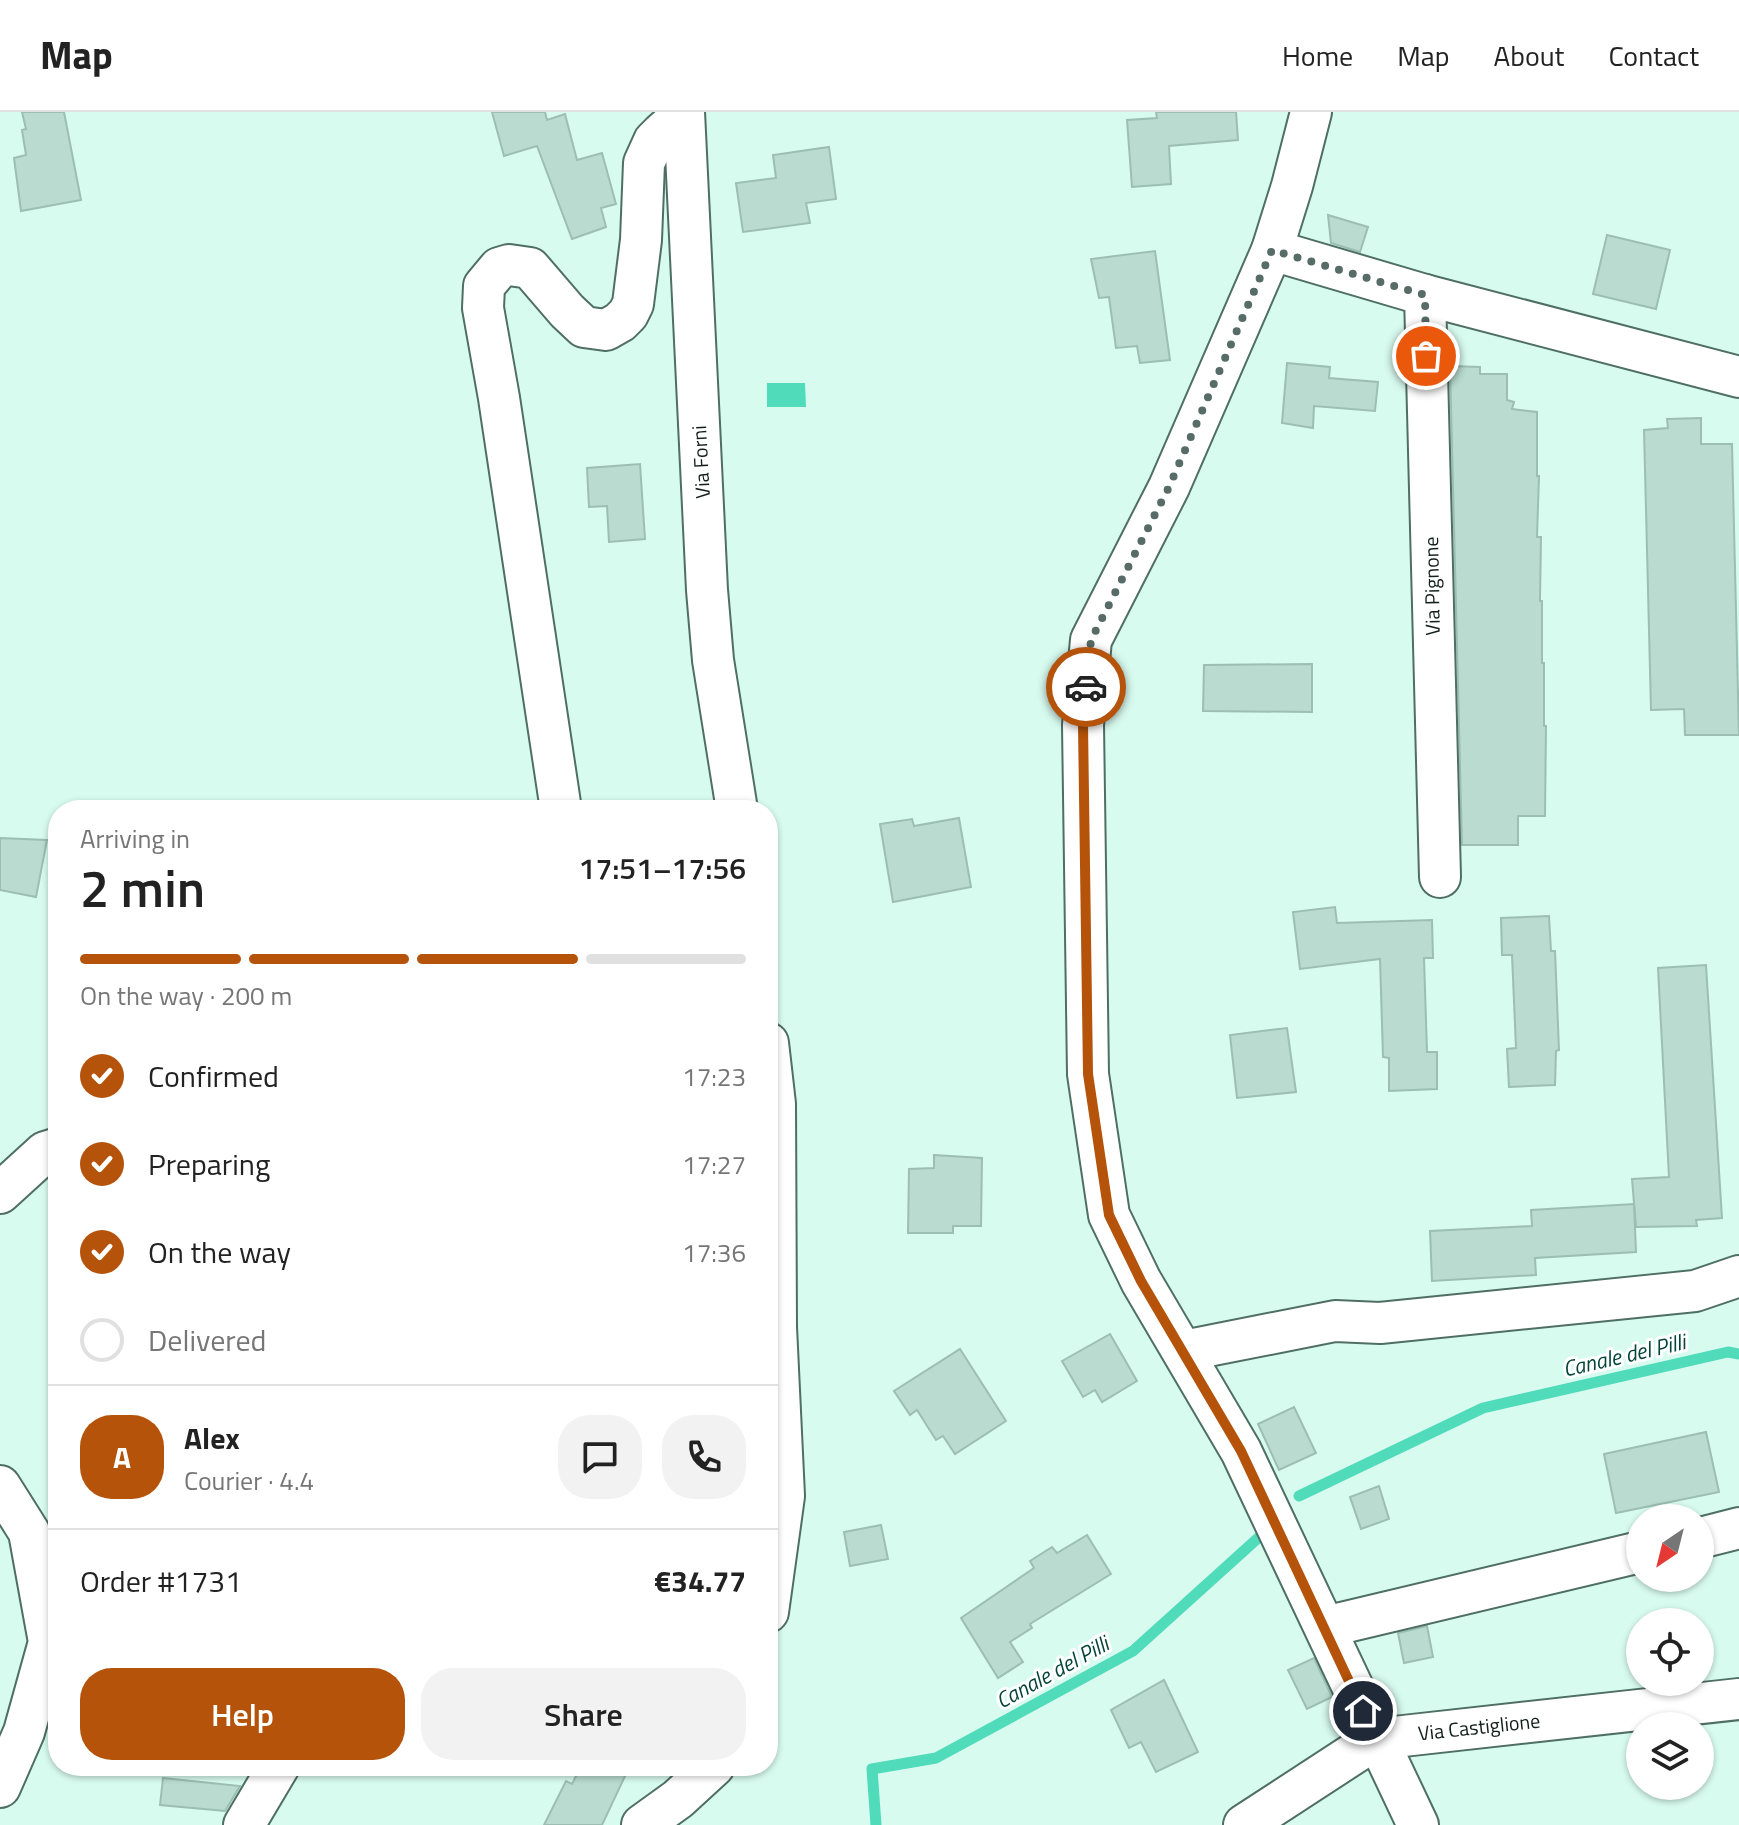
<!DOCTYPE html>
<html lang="en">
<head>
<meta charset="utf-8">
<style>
	:root { --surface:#fff; --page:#f2f2f2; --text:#222; --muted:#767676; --line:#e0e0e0; --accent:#b45309 }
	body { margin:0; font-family:"Titillium Web",sans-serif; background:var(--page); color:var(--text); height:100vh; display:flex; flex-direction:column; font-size:30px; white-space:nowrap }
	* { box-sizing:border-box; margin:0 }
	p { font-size:26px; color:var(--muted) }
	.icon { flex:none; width:44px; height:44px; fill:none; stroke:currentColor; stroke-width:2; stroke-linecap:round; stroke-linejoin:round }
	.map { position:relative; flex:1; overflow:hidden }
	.side { position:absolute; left:48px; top:688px; width:730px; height:976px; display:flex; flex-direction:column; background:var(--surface); border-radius:32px; box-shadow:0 2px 6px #0004 }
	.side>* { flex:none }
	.needle { width:52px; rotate:215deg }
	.fabs { position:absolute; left:1626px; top:1392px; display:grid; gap:16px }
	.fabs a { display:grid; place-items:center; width:88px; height:88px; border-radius:50%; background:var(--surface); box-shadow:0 2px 6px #0004; font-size:40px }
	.pin { position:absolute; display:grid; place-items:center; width:68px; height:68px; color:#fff; margin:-34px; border:4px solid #fff; border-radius:50%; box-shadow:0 2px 8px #0007 }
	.courier { position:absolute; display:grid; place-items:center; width:80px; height:80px; margin:-40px; border:6px solid #b45309; border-radius:50%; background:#fff; color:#222; box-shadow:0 2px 10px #0007 }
	.headline em { font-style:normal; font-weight:600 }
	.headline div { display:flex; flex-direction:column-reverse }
	.headline { display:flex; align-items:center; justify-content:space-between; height:136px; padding:0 32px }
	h1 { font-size:52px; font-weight:600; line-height:60px }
	.bar { display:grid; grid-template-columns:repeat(4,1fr); gap:12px 8px; align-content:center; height:96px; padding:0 32px }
	.bar i { height:10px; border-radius:6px; background:var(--line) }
	.bar .active { background:var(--accent) }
	.bar p { grid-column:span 4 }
	.line { display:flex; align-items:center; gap:20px; padding:0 32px; border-top:2px solid var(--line) }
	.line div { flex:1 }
	.round { display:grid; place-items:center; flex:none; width:84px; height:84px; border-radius:32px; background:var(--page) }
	ol { padding:0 32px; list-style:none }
	li { display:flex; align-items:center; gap:24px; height:88px }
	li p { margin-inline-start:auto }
	li .icon { padding:8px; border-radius:50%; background:var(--accent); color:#fff; stroke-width:4 }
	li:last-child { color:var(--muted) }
	li i { width:44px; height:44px; border:4px solid var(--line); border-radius:50% }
	.cta { display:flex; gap:16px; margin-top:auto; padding:16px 32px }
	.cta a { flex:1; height:92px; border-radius:32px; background:var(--accent); color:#fff; font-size:32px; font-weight:600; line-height:92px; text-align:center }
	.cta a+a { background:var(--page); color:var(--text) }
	header { display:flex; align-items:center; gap:48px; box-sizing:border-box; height:112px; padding:0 40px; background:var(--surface); border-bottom:2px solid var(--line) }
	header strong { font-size:38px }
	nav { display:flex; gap:44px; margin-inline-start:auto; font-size:28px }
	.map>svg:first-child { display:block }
	.water { fill:#50dbbb }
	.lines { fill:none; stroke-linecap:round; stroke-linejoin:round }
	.stream { stroke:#50dbbb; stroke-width:11 }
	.building { fill:#b9dbd0; stroke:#9cbeb3; stroke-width:2 }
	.minor-casing { stroke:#4f6e64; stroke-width:44 }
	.minor { stroke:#fff; stroke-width:40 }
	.done { stroke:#576c66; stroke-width:8; stroke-dasharray:0 14.4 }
	.route { stroke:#b45309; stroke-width:10 }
	.labels { text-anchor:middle; stroke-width:6; stroke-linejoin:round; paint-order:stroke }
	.street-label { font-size:20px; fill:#121f1b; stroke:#fff }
	.water-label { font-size:22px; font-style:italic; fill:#054538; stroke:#fff }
</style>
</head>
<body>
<header>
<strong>Map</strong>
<nav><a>Home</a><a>Map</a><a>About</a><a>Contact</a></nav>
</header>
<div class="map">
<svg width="1739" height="1713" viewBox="0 0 1739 1713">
	<rect width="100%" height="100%" fill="#d8fbf0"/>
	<!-- water -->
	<path class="water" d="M767,271H805L806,295H767Z"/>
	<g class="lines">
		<!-- stream -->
		<g class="stream">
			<path d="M1299,1384L1483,1296L1728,1240L1739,1242"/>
			<path d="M876,1713L872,1657L936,1646L1133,1539L1268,1417"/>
		</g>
	</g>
	<!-- building -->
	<g class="building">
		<path d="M22,0H64L81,88L21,99L14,46L26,43L22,18L26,17Z"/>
		<path d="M492,0H545L547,8L565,2L577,48L602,41L616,92L601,96L606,115L572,127L537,34L504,44Z"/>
		<path d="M1156,0H1236L1238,28L1169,34L1171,72L1132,75L1127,8L1157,6Z"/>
		<path d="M829,35L836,87L806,91L810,111L743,120L736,71L776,66L773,43Z"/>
		<path d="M1328,103L1368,115L1360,140L1331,131Z"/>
		<path d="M1607,123L1670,138L1656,197L1593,182Z"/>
		<path d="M1155,139L1170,248L1140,251L1137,234L1116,236L1109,185L1099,186L1091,147Z"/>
		<path d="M1287,251L1330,255L1329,266L1378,270L1375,299L1314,294L1313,316L1282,311Z"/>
		<path d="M1450,254L1480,255V262H1507V288L1514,290L1512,297L1537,300V364H1539L1537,425H1541L1540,489H1542V551H1544V614H1546L1545,704H1518V733H1462Z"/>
		<path d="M1701,306V332H1732L1739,623H1685L1684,597L1651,598L1644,318L1668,316L1667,307Z"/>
		<path d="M640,352L645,427L609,430L607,394L589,395L587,356Z"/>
		<path d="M1312,552V600L1203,599L1204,553Z"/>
		<path d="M959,706L971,775L893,790L880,712L912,707L914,714Z"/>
		<path d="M0,726L47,728L36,785L0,778Z"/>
		<path d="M1335,795L1337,811L1432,808L1433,846H1424L1427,940H1437V977L1389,979V946L1383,945L1380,847L1300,857L1293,800Z"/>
		<path d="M1549,804L1551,839H1555L1559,938L1556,939L1555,973L1509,975L1507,937L1516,936L1512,843H1502L1501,806Z"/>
		<path d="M1706,853L1722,1106L1696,1108L1697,1114L1636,1115L1632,1067L1669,1065L1658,856Z"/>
		<path d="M1287,916L1296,980L1237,986L1230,923Z"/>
		<path d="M934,1043L982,1046L981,1114H953V1121H908L909,1057L934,1056Z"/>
		<path d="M1634,1092L1636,1140L1535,1146L1536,1163L1432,1169L1430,1119L1532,1114L1531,1098Z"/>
		<path d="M1110,1222L1137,1269L1102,1290L1095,1278L1083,1285L1062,1249Z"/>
		<path d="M960,1237L1006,1309L955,1342L943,1324L936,1328L917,1298L910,1303L894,1279Z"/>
		<path d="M1294,1295L1316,1341L1279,1358L1258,1312Z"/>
		<path d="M1706,1320L1719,1380L1616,1401L1604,1342Z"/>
		<path d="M1379,1374L1389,1407L1361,1417L1350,1385Z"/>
		<path d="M881,1413L888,1447L850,1454L844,1420Z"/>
		<path d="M1087,1423L1111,1462L1030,1512L1032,1516L1010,1530L1023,1550L998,1566L961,1506L1034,1456L1030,1449L1052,1435L1057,1441Z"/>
		<path d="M1427,1514L1433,1545L1404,1551L1398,1521Z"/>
		<path d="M1314,1546L1332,1585L1307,1597L1288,1558Z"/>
		<path d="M1164,1568L1198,1640L1156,1660L1141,1630L1129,1636L1111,1598Z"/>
		<path d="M581,1654H610L626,1662L602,1713H544L566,1669L572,1672Z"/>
		<path d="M163,1666L240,1674L225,1699L160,1693Z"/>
	</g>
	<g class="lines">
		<!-- minor casing -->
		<g class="minor-casing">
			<g id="minor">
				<path d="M684,0L707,478L713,548L737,698"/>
				<path d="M1311,0L1292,74L1272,138L1169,375L1091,528L1083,613L1088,962L1109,1103L1141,1169L1241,1339L1418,1713"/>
				<path d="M1272,138L1425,183L1739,265"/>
				<path d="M1425,183L1440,765"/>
				<path d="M561,698L499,286L483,196L484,174L499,156L509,153L530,156L567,199L584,215L606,218L620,210L628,202L633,192L641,128L644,51L654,29L662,21L671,13L684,11"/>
				<path d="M768,931L775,992L776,1215L784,1384L768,1500"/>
				<path d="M0,1081L45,1040L58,1036"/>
				<path d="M1183,1239L1335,1209L1380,1211L1695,1179L1739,1164"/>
				<path d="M0,1374L29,1420L49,1530L24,1620L0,1675"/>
				<path d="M1700,1426L1739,1416"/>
				<path d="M1325,1515L1640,1440"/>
				<path d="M244,1713L279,1654"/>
				<path d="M642,1713L678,1687L714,1654"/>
				<path d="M1244,1713L1376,1627L1739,1587"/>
			</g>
		</g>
		<!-- minor -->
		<use href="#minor" class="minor"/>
	</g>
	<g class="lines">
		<!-- done -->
		<path class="done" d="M1086,575L1091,528L1169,375L1272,138L1425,183L1426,244"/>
		<!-- route -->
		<path class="route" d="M1086,575L1083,613L1088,962L1109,1103L1141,1169L1241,1339L1363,1599"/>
	</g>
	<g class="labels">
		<!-- street labels -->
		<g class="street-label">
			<text transform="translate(701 350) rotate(-93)" y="7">Via Forni</text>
			<text transform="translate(1432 474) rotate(-91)" y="7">Via Pignone</text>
			<text transform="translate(1479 1615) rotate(-6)" y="7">Via Castiglione</text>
		</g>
		<!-- water labels -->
		<g class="water-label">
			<text transform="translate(1624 1243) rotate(-13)" y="8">Canale del Pilli</text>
			<text transform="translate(1052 1560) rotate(-29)" y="8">Canale del Pilli</text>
		</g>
	</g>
</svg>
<div class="fabs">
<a><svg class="needle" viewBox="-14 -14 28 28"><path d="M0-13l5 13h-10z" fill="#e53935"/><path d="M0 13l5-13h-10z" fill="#767676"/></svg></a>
<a><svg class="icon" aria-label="locate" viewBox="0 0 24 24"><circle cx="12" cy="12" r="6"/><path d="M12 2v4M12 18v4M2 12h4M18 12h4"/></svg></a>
<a><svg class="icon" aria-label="layers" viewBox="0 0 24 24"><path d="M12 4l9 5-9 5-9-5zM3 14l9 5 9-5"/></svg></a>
</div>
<div class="pin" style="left:1426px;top:244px;background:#ea580c"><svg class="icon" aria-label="bag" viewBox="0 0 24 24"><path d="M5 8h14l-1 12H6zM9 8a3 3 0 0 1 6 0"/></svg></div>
<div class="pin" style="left:1363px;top:1599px;background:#1f2937"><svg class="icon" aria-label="home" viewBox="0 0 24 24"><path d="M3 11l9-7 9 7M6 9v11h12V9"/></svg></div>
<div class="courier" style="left:1086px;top:575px"><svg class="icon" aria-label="car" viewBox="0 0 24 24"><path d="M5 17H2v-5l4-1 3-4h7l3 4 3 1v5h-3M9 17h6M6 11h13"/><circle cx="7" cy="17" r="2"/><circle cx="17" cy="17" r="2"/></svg></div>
<section class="side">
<div class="headline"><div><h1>2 min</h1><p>Arriving in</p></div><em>17:51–17:56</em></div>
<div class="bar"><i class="active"></i><i class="active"></i><i class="active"></i><i></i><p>On the way · 200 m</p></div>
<ol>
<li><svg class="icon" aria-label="check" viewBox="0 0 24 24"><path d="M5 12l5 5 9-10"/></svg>Confirmed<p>17:23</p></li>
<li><svg class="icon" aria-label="check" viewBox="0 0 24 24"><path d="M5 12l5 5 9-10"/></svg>Preparing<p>17:27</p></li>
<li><svg class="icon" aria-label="check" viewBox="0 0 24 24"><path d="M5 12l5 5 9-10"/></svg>On the way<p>17:36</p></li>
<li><i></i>Delivered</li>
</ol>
<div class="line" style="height:144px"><b class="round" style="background:var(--accent);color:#fff">A</b><div><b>Alex</b><p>Courier · 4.4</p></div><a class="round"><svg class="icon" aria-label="chat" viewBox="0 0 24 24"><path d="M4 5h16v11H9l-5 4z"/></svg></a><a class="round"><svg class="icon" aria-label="phone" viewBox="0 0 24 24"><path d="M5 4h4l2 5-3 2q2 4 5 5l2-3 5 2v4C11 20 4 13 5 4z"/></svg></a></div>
<div class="line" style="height:104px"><div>Order #1731</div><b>€34.77</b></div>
<div class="cta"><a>Help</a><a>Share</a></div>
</section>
</div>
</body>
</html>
